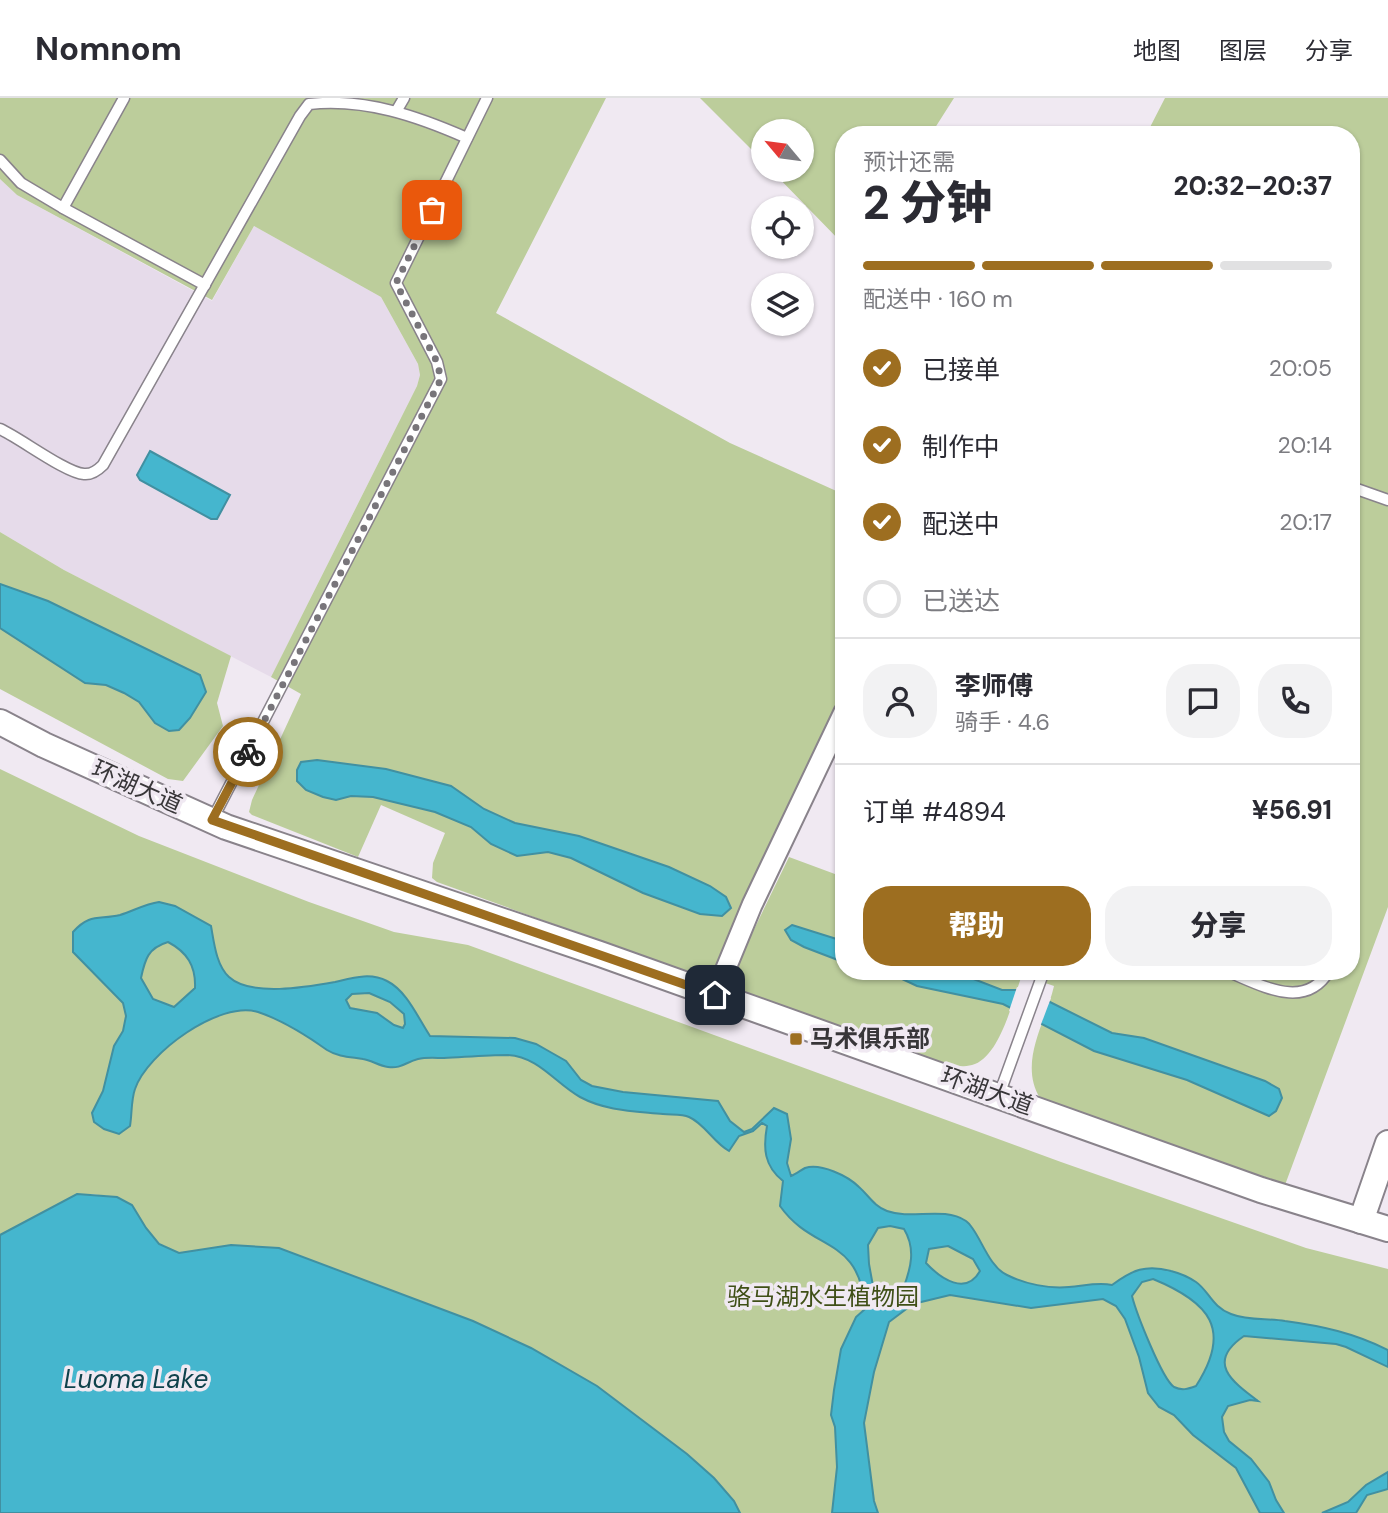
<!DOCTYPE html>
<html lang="zh">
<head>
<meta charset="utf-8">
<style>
	:root { --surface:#fff; --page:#f2f2f3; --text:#2b2b33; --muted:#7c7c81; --line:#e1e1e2; --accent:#9d6e20 }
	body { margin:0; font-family:"DM Sans","Noto Sans SC",sans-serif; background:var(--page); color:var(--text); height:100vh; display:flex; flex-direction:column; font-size:26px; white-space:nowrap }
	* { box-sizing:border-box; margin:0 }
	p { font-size:23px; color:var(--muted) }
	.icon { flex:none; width:38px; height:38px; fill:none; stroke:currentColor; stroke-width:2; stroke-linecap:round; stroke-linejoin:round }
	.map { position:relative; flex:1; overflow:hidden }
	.side { position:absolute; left:835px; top:28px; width:525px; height:854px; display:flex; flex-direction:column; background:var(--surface); border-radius:28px; box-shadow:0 2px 5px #0004 }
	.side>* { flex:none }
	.needle { width:46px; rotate:299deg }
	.fabs { position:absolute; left:751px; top:21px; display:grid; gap:14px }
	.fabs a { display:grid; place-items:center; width:63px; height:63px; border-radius:50%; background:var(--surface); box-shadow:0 2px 5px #0004; font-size:35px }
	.pin { position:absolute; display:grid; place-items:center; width:60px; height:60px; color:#fff; margin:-30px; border-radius:14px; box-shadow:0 4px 10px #0006 }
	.courier { position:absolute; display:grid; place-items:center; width:70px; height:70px; margin:-35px; border:5px solid #9d6e20; border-radius:50%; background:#fff; color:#222; box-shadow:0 2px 9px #0007 }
	.headline em { font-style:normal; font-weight:800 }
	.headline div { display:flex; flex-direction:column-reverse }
	.headline { display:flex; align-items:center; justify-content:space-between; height:119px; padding:0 28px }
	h1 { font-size:46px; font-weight:800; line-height:52px }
	.bar { display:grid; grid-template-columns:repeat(4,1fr); gap:10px 7px; align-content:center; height:84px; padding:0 28px }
	.bar i { height:9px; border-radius:5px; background:var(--line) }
	.bar .active { background:var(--accent) }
	.bar p { grid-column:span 4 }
	.line { display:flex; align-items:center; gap:18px; padding:0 28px; border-top:2px solid var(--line) }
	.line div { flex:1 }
	.round { display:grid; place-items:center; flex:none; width:74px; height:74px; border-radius:28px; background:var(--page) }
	ol { padding:0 28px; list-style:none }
	li { display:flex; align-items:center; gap:21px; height:77px }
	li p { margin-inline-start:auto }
	li .icon { padding:7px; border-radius:50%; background:var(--accent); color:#fff; stroke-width:4 }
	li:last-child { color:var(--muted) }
	li i { width:38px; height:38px; border:4px solid var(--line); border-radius:50% }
	.button { display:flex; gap:14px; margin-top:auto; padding:14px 28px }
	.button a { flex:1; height:80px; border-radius:28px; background:var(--accent); color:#fff; font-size:28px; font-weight:800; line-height:80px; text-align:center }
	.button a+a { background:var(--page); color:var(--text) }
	header { display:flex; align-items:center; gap:42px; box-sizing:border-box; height:98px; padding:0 35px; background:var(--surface); border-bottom:2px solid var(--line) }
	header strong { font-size:33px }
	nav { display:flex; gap:38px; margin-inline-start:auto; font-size:24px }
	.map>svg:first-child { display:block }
	.built { fill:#e6dbea }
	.green { fill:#bccd9b }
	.water { fill:#45b6ce; stroke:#4190a1; stroke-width:2; fill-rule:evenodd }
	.pier { fill:#f0e9f2 }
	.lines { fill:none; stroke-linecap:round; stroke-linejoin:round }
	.service-casing { stroke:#89838b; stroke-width:13 }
	.minor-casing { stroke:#89838b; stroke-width:23 }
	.tertiary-casing { stroke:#89838b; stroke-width:28 }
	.service { stroke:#fff; stroke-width:10 }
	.minor { stroke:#fff; stroke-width:19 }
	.tertiary { stroke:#fff; stroke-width:24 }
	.done { stroke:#78757a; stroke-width:7; stroke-dasharray:0 12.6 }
	.route { stroke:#9d6e20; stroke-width:9 }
	.poi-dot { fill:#9d6e20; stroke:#f0e9f2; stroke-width:2.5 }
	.labels { text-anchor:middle; stroke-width:7; stroke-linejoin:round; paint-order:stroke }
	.street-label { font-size:24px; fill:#383639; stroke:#f0e9f2 }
	.poi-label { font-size:24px; font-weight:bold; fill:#383639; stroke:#f0e9f2; text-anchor:start }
	.park-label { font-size:24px; fill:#3f4f17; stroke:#f0e9f2 }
	.water-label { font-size:26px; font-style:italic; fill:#0f424c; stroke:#f0e9f2 }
</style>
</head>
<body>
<header>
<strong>Nomnom</strong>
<nav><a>地图</a><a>图层</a><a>分享</a></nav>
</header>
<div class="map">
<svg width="1388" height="1415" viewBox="0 0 1388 1415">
	<rect width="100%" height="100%" fill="#f0e9f2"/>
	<!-- built -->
	<path class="built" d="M0,81L17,97L212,203L254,128L381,199L418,266L420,277L417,288L271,579L64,472L0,434Z"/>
	<!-- green -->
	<g class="green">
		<path d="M0,0H606L496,215L730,345L843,396V595L791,704L717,875L711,880L700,879L437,784L432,780L433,765L445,735L381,707L358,759L252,717L249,714L252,702L301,596L271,579L417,288L420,277L418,266L381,199L254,128L212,202L17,97L0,81Z"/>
		<path d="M700,0H954L933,33L939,37H844L843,146L771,72H802V33H763V63Z"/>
		<path d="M1165,0H1388V809L1285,1087L1040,1000C1018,964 1046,924 1054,888L1022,877C1013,901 1000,960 972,967C965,969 957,968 950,968L736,892L734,882L743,854L789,759L843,779L844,873H1351V37H1146Z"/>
		<path d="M0,434L64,472L231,558L217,605L223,628L183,683L168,681L0,591Z"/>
		<path d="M0,671L139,738L309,804L394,834L468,847L1061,1064L1306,1150L1388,1171V1415H878L873,1403L837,1415H740L734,1403L597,1288L531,1250L473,1223L279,1150L231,1147L179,1155L159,1146L146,1130L132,1107L117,1099L90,1096H77L0,1137Z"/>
	</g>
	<!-- water -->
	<g class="water">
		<path d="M150,353L230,397L217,421H211L140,382L137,377Z"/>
		<path d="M0,486L48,503L200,577L206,594L190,620L179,632L169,633L155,625L139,604L124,595L106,587L85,585L0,530Z"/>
		<path d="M317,662L386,671L451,688L484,711L515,725L579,738L669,769L710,788L726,799L731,810L722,818L700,816L643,795L571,760L548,754L517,758L491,746L471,729L435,714L373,699L351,698L336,702L323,699L306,692L297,683V672L301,664Z"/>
		<path d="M159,804L175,808L211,828C214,844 216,867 229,879C251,899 307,889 335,884C352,880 370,874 387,883C407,893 418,920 430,938L515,940L536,946L552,955L566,963L581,982L592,988L623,994L718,1003L730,1023L744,1034L752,1031L774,1010L787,1016L791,1041L787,1065L791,1078C796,1076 801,1072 805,1070C821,1065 848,1078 859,1089C869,1098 874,1108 887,1113C912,1122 943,1108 966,1123C979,1132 987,1168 1007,1177C1025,1186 1049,1191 1069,1189C1084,1188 1097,1184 1112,1187C1132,1172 1146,1166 1171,1173C1179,1175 1190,1180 1196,1184C1209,1193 1212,1209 1231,1216C1249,1223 1266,1220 1285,1223C1322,1228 1354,1235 1388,1252V1269L1346,1249L1336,1246L1244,1238C1206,1264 1231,1283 1258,1303L1250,1302L1228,1308L1222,1319L1224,1334L1229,1343L1251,1361L1269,1384L1276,1402L1284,1415H1260L1236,1370L1193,1337L1174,1317L1159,1309L1148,1295L1139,1259L1125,1221L1116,1208L1103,1201L1031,1210L950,1197L913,1206L889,1224L874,1274L864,1325L874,1403L878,1415H832L837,1369L835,1329L831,1317L834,1292L841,1251L856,1219L865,1211C860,1137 813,1155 780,1108L783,1083C764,1068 763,1050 767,1028L762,1025L753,1033L739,1038L729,1053C713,1044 705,1026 689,1019C682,1016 671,1017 663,1016C634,1013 606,1013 580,999C555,985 539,959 508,957C487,957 465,959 444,960C436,960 426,959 418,961C406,964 401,971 388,969C379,968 371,962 363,961C351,959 338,959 327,952C306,937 282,922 258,914C220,902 147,955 135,991C131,1002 132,1017 130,1028L119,1036L104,1031L94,1024L92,1015L103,993L114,948L123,933L126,918L123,905L73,854V834C90,815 99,822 120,817C133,813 145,806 159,804ZM168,844C187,854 196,868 195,890L174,909L153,901L141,880C145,861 148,850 168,844ZM369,895L390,904L404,916L405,926L403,930L394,927L377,915L350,910L346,902L352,896ZM890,1128L904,1131C916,1151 911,1170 903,1191L885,1200L873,1188L869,1166L868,1147L878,1130ZM948,1148L973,1161L980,1173C966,1198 941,1181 926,1165L929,1151ZM1153,1181C1209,1204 1233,1231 1196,1288C1188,1291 1182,1293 1174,1289C1162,1281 1136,1214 1132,1198L1142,1184Z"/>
		<path d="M792,827L843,843V864L804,849L791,842L785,832Z"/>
		<path d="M885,873H940L971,880L1002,892H1017L1048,903L1112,935L1144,940L1265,983L1279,991L1282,1000L1276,1013L1269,1018L1187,982L1094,953L1003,906L917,888Z"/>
		<path d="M77,1096L117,1099L132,1107L146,1130L159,1146L179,1155L231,1147L279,1150L473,1223L531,1250L597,1288L687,1356L714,1380L734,1403L740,1415H0V1137Z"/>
		<path d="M1388,1374V1391L1367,1397L1356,1415H1322L1348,1404L1366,1387Z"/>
	</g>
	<!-- pier -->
	<path class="pier" d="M1017,889L1051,900L1040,929L1009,913Z"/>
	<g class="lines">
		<!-- service casing -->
		<g class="service-casing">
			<g id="service">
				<path d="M397,12L404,0"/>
				<path d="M0,62L21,85L63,110L205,187"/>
				<path d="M63,110L124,0"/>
				<path d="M0,331C20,340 66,375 84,376C92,377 98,372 103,367L300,18L309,6C365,0 417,18 467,40"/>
				<path d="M1351,389L1388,402"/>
				<path d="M212,722L441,281L437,264L396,185L487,0"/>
				<path d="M1226,873C1260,886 1304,914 1329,873"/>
				<path d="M999,997L1044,873"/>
			</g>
		</g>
		<!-- minor casing -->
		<g class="minor-casing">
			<path id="minor" d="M715,897L752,807L844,614"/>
		</g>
		<!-- tertiary casing -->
		<g class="tertiary-casing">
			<g id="tertiary">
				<path d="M0,624L44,647L226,729L600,856L1261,1092L1388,1131"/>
				<path d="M1361,1123L1388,1045"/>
			</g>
		</g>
		<!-- service -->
		<use href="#service" class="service"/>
		<!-- minor -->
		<use href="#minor" class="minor"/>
		<!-- tertiary -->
		<use href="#tertiary" class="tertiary"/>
	</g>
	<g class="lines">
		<!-- done -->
		<path class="done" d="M248,654L441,281L437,264L396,185L432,112"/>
		<!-- route -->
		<path class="route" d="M248,654L212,722L715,897"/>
	</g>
	<!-- markers -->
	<rect class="poi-dot" x="789" y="934" width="14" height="14" rx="3.5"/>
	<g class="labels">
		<!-- street labels -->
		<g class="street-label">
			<text transform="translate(137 689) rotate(24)" y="8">环湖大道</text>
			<text transform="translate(987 993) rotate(20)" y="8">环湖大道</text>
		</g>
		<!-- poi labels -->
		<g class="poi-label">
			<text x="810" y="949">马术俱乐部</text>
		</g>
		<!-- park labels -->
		<g class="park-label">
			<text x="823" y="1207">骆马湖水生植物园</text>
		</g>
		<!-- water labels -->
		<g class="water-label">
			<text x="136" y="1290">Luoma Lake</text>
		</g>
	</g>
</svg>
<div class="fabs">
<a><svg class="needle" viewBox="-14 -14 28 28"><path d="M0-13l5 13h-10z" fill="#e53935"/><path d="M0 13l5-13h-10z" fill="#7c7c81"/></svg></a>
<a><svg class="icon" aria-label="locate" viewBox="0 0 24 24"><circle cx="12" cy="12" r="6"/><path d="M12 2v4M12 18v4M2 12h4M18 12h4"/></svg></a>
<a><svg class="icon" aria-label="layers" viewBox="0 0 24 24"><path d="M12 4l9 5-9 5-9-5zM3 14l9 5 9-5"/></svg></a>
</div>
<div class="pin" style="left:432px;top:112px;background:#ea580c"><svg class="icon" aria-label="bag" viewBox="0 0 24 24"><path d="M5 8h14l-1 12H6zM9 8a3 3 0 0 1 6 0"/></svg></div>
<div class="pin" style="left:715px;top:897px;background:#1f2937"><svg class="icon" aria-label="home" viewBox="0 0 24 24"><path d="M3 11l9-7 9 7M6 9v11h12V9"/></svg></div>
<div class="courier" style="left:248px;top:654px"><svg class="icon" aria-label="bike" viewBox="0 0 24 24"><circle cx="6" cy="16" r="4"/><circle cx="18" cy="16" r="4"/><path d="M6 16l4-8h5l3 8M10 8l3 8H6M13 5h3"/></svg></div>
<section class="side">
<div class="headline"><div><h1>2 分钟</h1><p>预计还需</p></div><em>20:32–20:37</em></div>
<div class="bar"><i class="active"></i><i class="active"></i><i class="active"></i><i></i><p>配送中 · 160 m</p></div>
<ol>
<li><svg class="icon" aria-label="check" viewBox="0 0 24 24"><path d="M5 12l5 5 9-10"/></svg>已接单<p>20:05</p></li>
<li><svg class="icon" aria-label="check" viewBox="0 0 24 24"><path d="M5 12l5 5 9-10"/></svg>制作中<p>20:14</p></li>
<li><svg class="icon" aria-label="check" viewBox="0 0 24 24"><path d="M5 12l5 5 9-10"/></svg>配送中<p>20:17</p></li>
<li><i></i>已送达</li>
</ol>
<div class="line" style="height:126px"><a class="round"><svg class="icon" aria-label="person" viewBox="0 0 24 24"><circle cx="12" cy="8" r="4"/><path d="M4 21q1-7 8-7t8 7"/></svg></a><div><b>李师傅</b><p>骑手 · 4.6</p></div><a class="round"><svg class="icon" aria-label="chat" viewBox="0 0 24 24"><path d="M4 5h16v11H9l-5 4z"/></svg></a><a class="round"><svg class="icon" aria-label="phone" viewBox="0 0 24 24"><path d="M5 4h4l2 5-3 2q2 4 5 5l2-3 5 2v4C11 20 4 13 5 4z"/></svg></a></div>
<div class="line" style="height:91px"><div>订单 #4894</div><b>¥56.91</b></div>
<div class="button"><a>帮助</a><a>分享</a></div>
</section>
</div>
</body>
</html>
